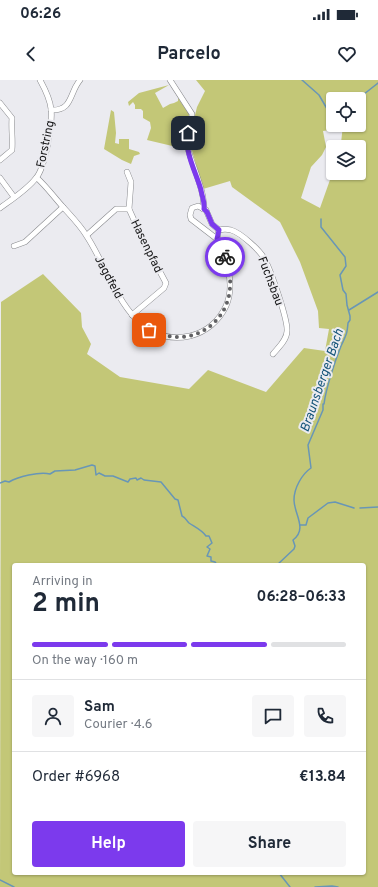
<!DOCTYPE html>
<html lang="en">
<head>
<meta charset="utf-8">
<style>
	:root { --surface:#fff; --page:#f6f6f7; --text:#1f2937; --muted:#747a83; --line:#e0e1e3; --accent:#7c3aed }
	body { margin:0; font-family:Overpass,sans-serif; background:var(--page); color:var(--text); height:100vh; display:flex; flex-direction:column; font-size:15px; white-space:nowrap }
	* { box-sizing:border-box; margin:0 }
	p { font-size:13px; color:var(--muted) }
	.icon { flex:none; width:22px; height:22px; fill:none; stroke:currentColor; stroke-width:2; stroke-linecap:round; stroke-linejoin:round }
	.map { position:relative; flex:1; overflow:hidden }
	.side { position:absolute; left:12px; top:483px; width:354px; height:312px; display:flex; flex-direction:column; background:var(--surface); border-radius:4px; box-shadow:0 1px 3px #0004 }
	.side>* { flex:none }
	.fabs { position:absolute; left:326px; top:12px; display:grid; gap:8px }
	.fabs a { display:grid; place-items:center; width:40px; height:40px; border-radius:4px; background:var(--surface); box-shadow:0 1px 3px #0004; font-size:20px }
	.pin { position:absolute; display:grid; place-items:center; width:34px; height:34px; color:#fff; margin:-17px; border-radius:8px; box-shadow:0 2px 6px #0006 }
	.courier { position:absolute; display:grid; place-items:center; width:40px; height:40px; margin:-20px; border:3px solid #7c3aed; border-radius:50%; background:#fff; color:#222; box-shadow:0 1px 5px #0007 }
	.head em { font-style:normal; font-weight:700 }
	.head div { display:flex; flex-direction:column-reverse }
	.head { display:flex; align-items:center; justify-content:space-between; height:68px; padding:0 20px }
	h1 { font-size:26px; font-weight:700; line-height:30px }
	.bar { display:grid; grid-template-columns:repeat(4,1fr); gap:6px 4px; align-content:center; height:48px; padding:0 20px }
	.bar i { height:5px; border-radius:3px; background:var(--line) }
	.bar .active { background:var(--accent) }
	.bar p { grid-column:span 4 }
	.line { display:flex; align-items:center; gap:10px; padding:0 20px; border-top:1px solid var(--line) }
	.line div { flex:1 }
	.round { display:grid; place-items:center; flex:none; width:42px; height:42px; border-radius:4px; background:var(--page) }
	.cta { display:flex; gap:8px; margin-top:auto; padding:8px 20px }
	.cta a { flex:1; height:46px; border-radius:4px; background:var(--accent); color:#fff; font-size:16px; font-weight:700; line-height:46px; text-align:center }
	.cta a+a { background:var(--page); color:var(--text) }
	.status { display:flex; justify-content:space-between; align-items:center; height:28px; padding:0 20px; background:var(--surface); direction:ltr }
	.status svg { height:11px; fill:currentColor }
	header { display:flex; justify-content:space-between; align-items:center; height:52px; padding:0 20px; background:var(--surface); font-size:18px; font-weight:700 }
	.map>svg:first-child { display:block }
	.green { fill:#c3c777; fill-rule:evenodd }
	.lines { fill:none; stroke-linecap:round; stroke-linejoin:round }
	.stream { stroke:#6896b6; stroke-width:1.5 }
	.minor-casing { stroke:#88898d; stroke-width:6 }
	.minor { stroke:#fff; stroke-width:5 }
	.done { stroke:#616164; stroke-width:4; stroke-dasharray:0 7.2 }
	.route { stroke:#7c3aed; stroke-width:5 }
	.labels { text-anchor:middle; stroke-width:4; stroke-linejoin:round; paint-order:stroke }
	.street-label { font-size:12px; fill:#171718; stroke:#ebebf0 }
	.water-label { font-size:13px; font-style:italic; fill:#145479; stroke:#ebebf0 }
</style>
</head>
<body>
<div class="status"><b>06:26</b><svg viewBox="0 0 49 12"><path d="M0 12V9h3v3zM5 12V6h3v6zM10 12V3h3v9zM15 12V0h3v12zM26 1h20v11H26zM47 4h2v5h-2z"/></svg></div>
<header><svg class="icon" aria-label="back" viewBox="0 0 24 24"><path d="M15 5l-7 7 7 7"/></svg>Parcelo<svg class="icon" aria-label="heart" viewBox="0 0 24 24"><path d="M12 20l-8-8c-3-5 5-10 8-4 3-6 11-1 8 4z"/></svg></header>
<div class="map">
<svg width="378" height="807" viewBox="0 0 378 807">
	<rect width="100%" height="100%" fill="#ebebf0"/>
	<!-- green -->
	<g class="green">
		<path d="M196,0H378V807H0L1,222L43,194L81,233L82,247L91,264L87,274L120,297L189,309L208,290L266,312L304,268L325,271L329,249L319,248L318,231L300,182L280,142L232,107L230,101L203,109L189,60L197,27L205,11ZM333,19H359V45H343L341,63L332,65L330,83L331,97L320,128L301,118L311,87L322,75L326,67L323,51L330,50L333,43ZM333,67H359V93H333ZM14,485H364V793H14Z"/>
		<path d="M169,5L155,13L163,28L170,24L174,23L178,21V18L189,34L185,69L147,60L151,48L150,42L143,38V31L141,29H135V25L133,22L129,26L128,22L139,13Z"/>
		<path d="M111,30L114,32L116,53L115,63L119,64V59H129V69L139,72L140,74L134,76L131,84L122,80L104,69Z"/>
	</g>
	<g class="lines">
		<!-- stream -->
		<g class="stream">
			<path d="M302,0L319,15L333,39"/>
			<path d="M359,18L378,3"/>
			<path d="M337,45L338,50"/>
			<path d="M349,230L378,212"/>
			<path d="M0,403L5,401L9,402C17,397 40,391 50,394L55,391L75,390L92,385L95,386L96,395L99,393L105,396H113L128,402L130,399L136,398L137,400L141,398L144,400L161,402L175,419L178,420L182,436C186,438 186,440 189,443C195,447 202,450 206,456H209L212,463L207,467L210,469L207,476L211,477V481L215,482L217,485"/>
			<path d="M360,428L378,427"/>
			<path d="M300,445H306L308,438L328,423L335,422L354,428"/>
			<path d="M277,485L294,469L295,466L293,460C308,449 294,434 294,420C294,408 302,394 311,388L308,365L323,330V324H324C326,308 335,281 341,266C346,255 347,255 348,243L350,240V236L347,225L346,214L343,210L340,195L346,186L345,177L321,147V139"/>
			<path d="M279,793L290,807"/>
			<path d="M0,800L14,807"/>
			<path d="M315,807L332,806L338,807"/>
		</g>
		<!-- minor casing -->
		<g class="minor-casing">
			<g id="minor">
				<path d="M170,0L192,34C192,45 185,54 187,65C190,81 207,115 203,129"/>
				<path d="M0,23L12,38C11,49 13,59 12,70L0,80"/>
				<path d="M51,30C73,31 69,13 80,0"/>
				<path d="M127,92L131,102L129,129"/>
				<path d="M0,98L14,117"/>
				<path d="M37,98C46,106 54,117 63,127C71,136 80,145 86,155C112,193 128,269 190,256C206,252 219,241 226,226C233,210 230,192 224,176C221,167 215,160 219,150"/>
				<path d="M0,128C11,120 28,109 36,98C45,88 53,42 51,29C50,19 45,9 40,0"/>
				<path d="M219,150C223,149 227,149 231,150C241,153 261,171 265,180C271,191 288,240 287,251C287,260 278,268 273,274"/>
				<path d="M87,155L116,129H129L143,160L166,203L164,208L132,235"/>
				<path d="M217,159L191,139L190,135L192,128L198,126L206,130L212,144L219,150"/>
				<path d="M14,166L25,162L63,127"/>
			</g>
		</g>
		<!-- minor -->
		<use href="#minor" class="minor"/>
	</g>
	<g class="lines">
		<!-- done -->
		<path class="done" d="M149,250C157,253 166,256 175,257C204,259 229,236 230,207C231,197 228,187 225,177"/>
		<!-- route -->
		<path class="route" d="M188,53C184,72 196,92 201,110C202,117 205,122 204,129L207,132L212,144L219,150L217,159L225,177"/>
	</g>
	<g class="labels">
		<!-- street labels -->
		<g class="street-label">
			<text transform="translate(45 64) rotate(-78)" y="4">Forstring</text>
			<text transform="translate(147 166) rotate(64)" y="4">Hasenpfad</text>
			<text transform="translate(109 197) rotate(62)" y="4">Jagdfeld</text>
			<text transform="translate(271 201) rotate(69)" y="4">Fuchsbau</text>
		</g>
		<!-- water labels -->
		<g class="water-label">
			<text transform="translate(321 300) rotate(-71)" y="5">Braunsberger Bach</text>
		</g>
	</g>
</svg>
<div class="fabs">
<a><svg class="icon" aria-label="locate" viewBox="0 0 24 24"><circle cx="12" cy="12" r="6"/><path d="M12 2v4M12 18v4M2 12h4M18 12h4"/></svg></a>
<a><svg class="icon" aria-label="layers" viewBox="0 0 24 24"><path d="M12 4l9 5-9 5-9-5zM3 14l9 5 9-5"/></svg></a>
</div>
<div class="pin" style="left:149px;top:250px;background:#ea580c"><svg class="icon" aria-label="bag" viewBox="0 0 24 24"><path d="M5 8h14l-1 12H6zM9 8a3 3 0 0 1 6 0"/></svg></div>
<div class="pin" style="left:188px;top:53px;background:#1f2937"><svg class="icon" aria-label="home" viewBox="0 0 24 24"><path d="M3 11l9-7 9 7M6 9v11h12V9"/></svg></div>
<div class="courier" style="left:225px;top:177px"><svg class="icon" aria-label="bike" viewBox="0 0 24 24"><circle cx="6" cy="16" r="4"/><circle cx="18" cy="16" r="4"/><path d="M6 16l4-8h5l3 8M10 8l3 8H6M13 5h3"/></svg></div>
<section class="side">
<div class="head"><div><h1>2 min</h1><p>Arriving in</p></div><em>06:28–06:33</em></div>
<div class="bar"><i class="active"></i><i class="active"></i><i class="active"></i><i></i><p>On the way · 160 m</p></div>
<div class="line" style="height:72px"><a class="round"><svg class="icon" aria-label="person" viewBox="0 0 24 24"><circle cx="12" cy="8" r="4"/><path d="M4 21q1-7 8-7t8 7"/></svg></a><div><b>Sam</b><p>Courier · 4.6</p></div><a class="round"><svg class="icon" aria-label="chat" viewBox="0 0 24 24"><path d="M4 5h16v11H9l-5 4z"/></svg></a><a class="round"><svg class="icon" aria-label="phone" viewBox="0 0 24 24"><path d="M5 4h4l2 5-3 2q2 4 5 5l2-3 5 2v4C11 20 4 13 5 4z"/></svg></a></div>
<div class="line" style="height:52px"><div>Order #6968</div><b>€13.84</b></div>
<div class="cta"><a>Help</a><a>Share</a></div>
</section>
</div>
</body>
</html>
